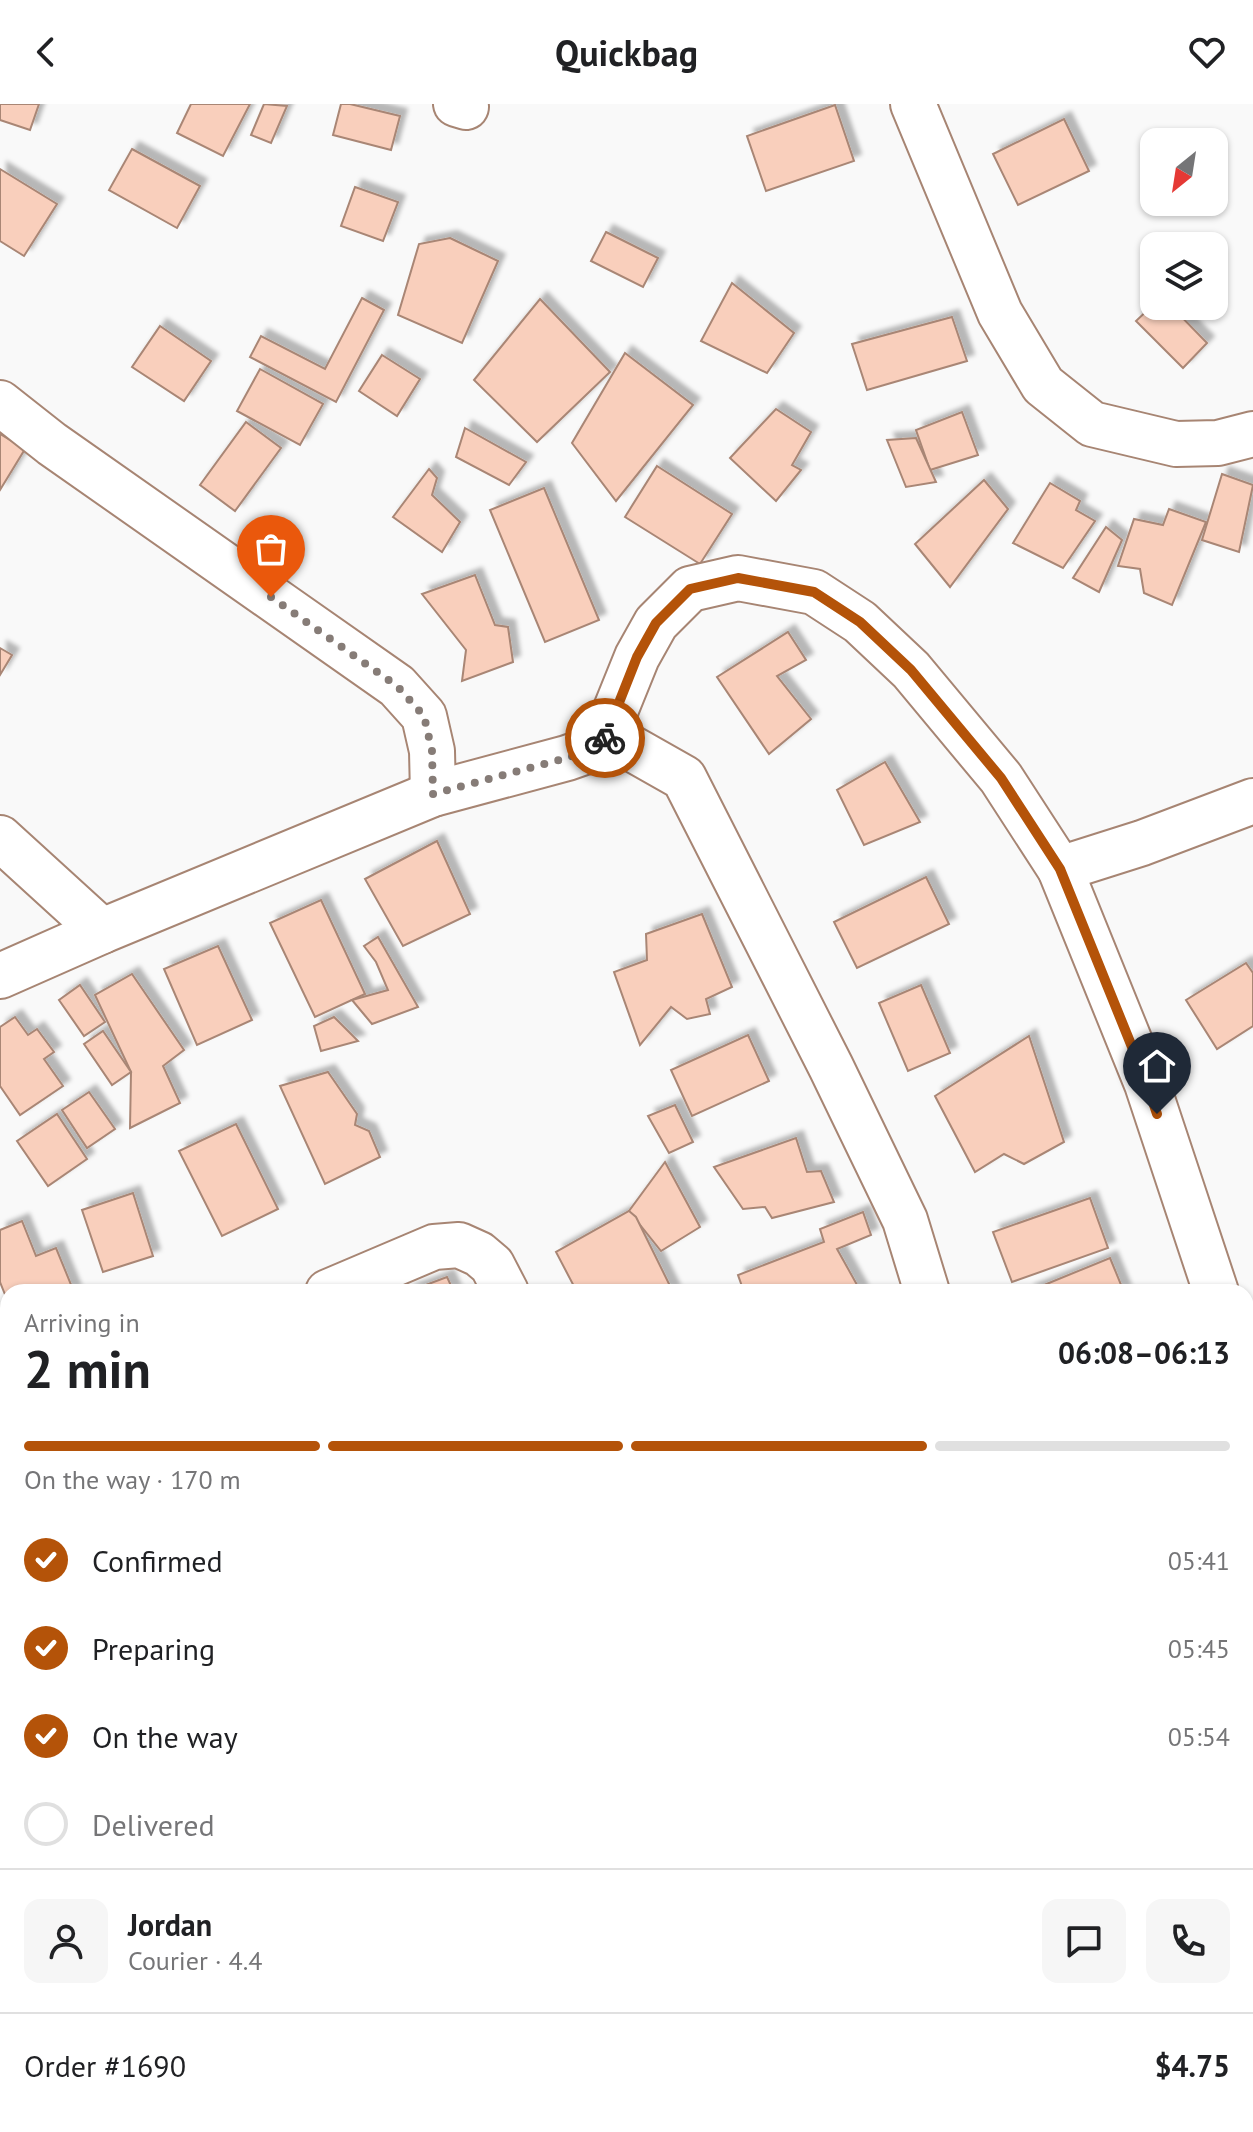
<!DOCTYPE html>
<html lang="en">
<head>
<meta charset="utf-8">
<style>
	:root { --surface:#fff; --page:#f6f6f6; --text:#202124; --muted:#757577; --line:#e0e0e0; --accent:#b45309 }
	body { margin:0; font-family:"PT Sans",sans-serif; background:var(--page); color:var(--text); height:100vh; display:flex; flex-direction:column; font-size:30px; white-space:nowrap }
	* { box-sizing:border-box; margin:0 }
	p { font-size:26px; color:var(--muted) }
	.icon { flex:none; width:44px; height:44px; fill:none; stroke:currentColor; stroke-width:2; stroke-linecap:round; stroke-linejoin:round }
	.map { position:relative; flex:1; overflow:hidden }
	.sheet { position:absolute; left:0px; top:1180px; width:1254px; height:848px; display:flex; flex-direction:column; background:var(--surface); border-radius:24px 24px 0 0; box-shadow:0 2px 6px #0004 }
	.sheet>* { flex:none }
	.needle { width:52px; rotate:210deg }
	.controls { position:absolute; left:1140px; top:24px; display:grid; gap:16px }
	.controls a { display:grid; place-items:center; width:88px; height:88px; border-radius:16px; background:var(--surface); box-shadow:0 2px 6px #0004; font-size:40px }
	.pin { position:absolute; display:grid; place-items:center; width:68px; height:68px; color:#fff; margin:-82px -34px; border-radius:50% 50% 50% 0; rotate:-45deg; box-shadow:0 0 8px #0007 }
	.pin .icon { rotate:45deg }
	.courier { position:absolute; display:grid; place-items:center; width:80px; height:80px; margin:-40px; border:6px solid #b45309; border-radius:50%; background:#fff; color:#222; box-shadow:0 2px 10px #0007 }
	.headline em { font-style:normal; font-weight:700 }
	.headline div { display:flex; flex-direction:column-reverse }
	.headline { display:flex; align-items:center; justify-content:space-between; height:136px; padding:0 24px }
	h1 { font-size:52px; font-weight:700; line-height:60px }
	.bar { display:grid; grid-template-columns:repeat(4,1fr); gap:12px 8px; align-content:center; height:96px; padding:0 24px }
	.bar i { height:10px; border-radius:6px; background:var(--line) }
	.bar .on { background:var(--accent) }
	.bar p { grid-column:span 4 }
	.line { display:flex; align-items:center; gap:20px; padding:0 24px; border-top:2px solid var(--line) }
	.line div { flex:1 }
	.round { display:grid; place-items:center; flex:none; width:84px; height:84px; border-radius:16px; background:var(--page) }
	ol { padding:0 24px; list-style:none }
	li { display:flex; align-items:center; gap:24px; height:88px }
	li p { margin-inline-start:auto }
	li .icon { padding:8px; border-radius:50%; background:var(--accent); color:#fff; stroke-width:4 }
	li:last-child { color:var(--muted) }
	li i { width:44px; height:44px; border:4px solid var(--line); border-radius:50% }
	header { display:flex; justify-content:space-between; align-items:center; height:104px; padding:0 24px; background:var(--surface); font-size:36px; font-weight:700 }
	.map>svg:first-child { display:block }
	.building { fill:#f9cfbc; stroke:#a98675; stroke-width:2; filter:url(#shadow) }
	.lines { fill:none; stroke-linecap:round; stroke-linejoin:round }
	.minor-casing { stroke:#a78573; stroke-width:48 }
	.minor { stroke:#fff; stroke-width:44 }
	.done { stroke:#867c77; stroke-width:8; stroke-dasharray:0 14.4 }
	.route { stroke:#b45309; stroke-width:10 }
</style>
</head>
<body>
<header><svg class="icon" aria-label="back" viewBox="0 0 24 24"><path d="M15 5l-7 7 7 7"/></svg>Quickbag<svg class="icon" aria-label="heart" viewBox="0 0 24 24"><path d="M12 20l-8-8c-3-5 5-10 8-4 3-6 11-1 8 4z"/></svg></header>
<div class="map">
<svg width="1253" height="2028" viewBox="0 0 1253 2028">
	<defs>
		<filter id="shadow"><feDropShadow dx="7" dy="-7" stdDeviation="2" flood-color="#0004"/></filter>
	</defs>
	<rect width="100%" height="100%" fill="#f9f9f9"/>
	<!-- building -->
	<g class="building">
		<path d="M0,0H39L30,26L0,16Z"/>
		<path d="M191,0H250L223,52L177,29Z"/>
		<path d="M264,0L287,2L271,39L251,31Z"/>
		<path d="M341,0H350L400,12L391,46L333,31Z"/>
		<path d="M835,1L854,57L766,87L747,32Z"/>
		<path d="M1064,15L1089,67L1018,101L993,50Z"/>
		<path d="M132,45L200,82L177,124L109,86Z"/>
		<path d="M0,65L57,100L24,152L0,137Z"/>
		<path d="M355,83L398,98L383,137L341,122Z"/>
		<path d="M606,128L658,154L643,183L591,157Z"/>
		<path d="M450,134L498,157L462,239L398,211L419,140Z"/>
		<path d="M732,179L794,229L767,269L701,237Z"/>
		<path d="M362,194L384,206L336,298L250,253L261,232L325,265Z"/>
		<path d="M540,195L610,268L537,338L474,276Z"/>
		<path d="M1154,200V202H1171L1207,239L1183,264L1136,217Z"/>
		<path d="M952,213L967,257L867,286L852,240Z"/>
		<path d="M160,222L211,257L184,297L132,263Z"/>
		<path d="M625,249L693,301L616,397L572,339Z"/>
		<path d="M382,251L420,275L397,312L359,287Z"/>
		<path d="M260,265L323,300L300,341L237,307Z"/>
		<path d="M776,305L811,328L792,361L801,366L776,397L730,354Z"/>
		<path d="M962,308L978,351L930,366L916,326Z"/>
		<path d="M246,318L281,344L235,407L200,381Z"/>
		<path d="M465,324L526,358L509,381L456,353Z"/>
		<path d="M0,330L25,345L0,386Z"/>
		<path d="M916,334L936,378L906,383L887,336Z"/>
		<path d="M657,362L732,410L700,460L625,413Z"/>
		<path d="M429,365L437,374L432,391L460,418L442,448L393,413Z"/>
		<path d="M1222,370L1253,381L1239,448L1202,436Z"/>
		<path d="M984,376L1008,405L950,483L915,440Z"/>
		<path d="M1050,379L1080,397L1076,406L1095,417L1063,464L1013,439Z"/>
		<path d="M544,384L599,516L545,538L490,406Z"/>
		<path d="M1169,405L1206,418L1172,501L1144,489L1140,465L1118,462L1134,415L1163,421Z"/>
		<path d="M1106,423L1122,436L1099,488L1073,474Z"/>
		<path d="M475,471L495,521L508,523L513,558L462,577L466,546L422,490Z"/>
		<path d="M788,528L806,556L777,572L811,615L769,650L717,573Z"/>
		<path d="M0,544L12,551L0,571Z"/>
		<path d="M885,658L920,718L864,741L837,686Z"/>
		<path d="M437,737L470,810L403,842L365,775Z"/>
		<path d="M926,773L949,820L857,864L834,818Z"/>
		<path d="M321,796L365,890L315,913L270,819Z"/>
		<path d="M702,810L732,883L706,895L710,910L687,915L671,903L640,941L614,868L647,856L646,830Z"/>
		<path d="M378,833L418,903L372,920L352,896L388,886L376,858L364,842Z"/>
		<path d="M218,842L252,916L197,941L164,865Z"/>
		<path d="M1246,859L1253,869V922L1217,945L1186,896Z"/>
		<path d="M132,870L184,946L163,962L180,999L130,1024L131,968L95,891Z"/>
		<path d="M80,881L105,918L84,932L59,896Z"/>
		<path d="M921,881L950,949L908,967L879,899Z"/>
		<path d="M15,913L28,931L37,925L54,948L44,955L63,982L20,1011L0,982V923Z"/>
		<path d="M334,913L358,937L321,947L314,922Z"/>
		<path d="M103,927L131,968L112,981L84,940Z"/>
		<path d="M748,931L769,977L692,1012L671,966Z"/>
		<path d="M1029,932L1064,1038L1024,1060L1004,1050L975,1068L935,992Z"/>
		<path d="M328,968L357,1010L355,1021L369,1027L380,1053L325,1080L280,982Z"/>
		<path d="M89,988L115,1025L87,1044L62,1006Z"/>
		<path d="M675,1001L693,1038L669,1049L648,1012Z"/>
		<path d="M57,1010L87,1055L48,1082L17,1037Z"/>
		<path d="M236,1020L278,1105L222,1132L179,1047Z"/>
		<path d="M796,1034L807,1068L821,1067L834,1098L772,1114L765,1103L743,1105L714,1063Z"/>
		<path d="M665,1058L700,1123L661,1147L629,1107Z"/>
		<path d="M133,1089L153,1152L103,1168L82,1106Z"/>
		<path d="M1090,1094L1108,1144L1012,1178L993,1128Z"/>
		<path d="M629,1107L636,1113L673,1188H598V1186L594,1188H577L556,1148Z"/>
		<path d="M863,1108L871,1131L837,1145L861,1188H744L738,1171L824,1138L820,1125Z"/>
		<path d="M22,1117L36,1152L56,1144L74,1188H8V1198L0,1178V1126Z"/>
		<path d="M1110,1154L1124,1188H1027Z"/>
		<path d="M447,1173L454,1188H407Z"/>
		<path d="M1246,1689L1253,1693V1729L1251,1732L1246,1729Z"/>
		<path d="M1246,1741L1253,1746V1775L1246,1786Z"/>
		<path d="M4,1890L8,1899V2015L0,2019V1892Z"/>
		<path d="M395,2020H436L440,2028H382Z"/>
		<path d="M576,2020H620L604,2028H580Z"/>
		<path d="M930,2020H996L1001,2028H916Z"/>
		<path d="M1055,2020H1116L1103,2028H1059Z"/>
		<path d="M1155,2020H1192L1174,2028H1159Z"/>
	</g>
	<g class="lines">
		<!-- minor casing -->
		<g class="minor-casing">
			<g id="minor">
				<path d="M456,0L466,3"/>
				<path d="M913,0L1000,209L1043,281L1092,320L1176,340L1218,339L1253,330"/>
				<path d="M0,299L52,340L397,582L424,612L432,647L433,690"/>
				<path d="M601,642L637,553L656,519L690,485L738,474L814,488L860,518L911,566L1001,674L1060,765L1147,980L1216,1188"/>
				<path d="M0,734L102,827"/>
				<path d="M1060,765L1142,739L1253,697"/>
				<path d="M0,872L102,827L433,690L567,654L601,642L631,644L684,674L831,963L905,1116L927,1188"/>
				<path d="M328,1188L434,1143L459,1141L479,1150L492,1161L506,1188"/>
				<path d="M1246,1275L1253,1293"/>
				<path d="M0,1328L8,1325"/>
				<path d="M1246,1546L1253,1543"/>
				<path d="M0,1592L8,1605"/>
				<path d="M0,1801L8,1797"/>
				<path d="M1246,1961L1253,1976"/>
				<path d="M524,2020L527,2028"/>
				<path d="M153,2028L171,2020"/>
				<path d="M785,2028L803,2020"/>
			</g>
		</g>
		<!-- minor -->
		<use href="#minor" class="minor"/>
	</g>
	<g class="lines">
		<!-- done -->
		<path class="done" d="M271,493L397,582L424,612L432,647L433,690L567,654L601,642L605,634"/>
		<!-- route -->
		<path class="route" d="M605,634L637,553L656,519L690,485L738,474L814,488L860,518L911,566L1001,674L1060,765L1147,980L1157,1010"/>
	</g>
</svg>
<div class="controls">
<a><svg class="needle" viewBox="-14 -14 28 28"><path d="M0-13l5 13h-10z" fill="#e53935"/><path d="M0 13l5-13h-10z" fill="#757577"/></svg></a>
<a><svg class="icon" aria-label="layers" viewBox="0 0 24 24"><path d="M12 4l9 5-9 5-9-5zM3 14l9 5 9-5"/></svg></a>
</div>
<div class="pin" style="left:271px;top:493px;background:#ea580c"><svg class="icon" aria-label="bag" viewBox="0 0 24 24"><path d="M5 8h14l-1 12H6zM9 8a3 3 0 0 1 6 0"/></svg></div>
<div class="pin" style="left:1157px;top:1010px;background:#1f2937"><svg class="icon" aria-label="home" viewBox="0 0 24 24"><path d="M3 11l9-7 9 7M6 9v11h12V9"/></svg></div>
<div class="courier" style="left:605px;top:634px"><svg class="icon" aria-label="bike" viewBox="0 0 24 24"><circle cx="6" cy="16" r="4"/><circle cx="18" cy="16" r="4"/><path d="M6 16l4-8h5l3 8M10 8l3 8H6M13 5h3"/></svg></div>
<section class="sheet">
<div class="headline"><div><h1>2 min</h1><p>Arriving in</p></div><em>06:08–06:13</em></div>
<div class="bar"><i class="on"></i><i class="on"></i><i class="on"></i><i></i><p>On the way · 170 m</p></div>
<ol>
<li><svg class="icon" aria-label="check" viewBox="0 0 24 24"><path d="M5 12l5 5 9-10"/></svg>Confirmed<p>05:41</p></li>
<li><svg class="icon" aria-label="check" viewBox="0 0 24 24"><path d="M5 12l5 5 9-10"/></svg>Preparing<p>05:45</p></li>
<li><svg class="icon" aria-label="check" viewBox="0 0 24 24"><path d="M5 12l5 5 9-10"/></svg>On the way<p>05:54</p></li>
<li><i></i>Delivered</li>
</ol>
<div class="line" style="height:144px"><a class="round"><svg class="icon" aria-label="person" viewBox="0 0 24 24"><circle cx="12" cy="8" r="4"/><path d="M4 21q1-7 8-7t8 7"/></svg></a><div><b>Jordan</b><p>Courier · 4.4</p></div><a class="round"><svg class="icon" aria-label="chat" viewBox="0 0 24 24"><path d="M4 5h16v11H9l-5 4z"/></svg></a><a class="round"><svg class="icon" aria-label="phone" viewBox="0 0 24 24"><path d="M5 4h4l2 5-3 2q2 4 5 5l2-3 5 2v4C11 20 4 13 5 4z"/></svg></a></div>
<div class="line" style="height:104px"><div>Order #1690</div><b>$4.75</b></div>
</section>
</div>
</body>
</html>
